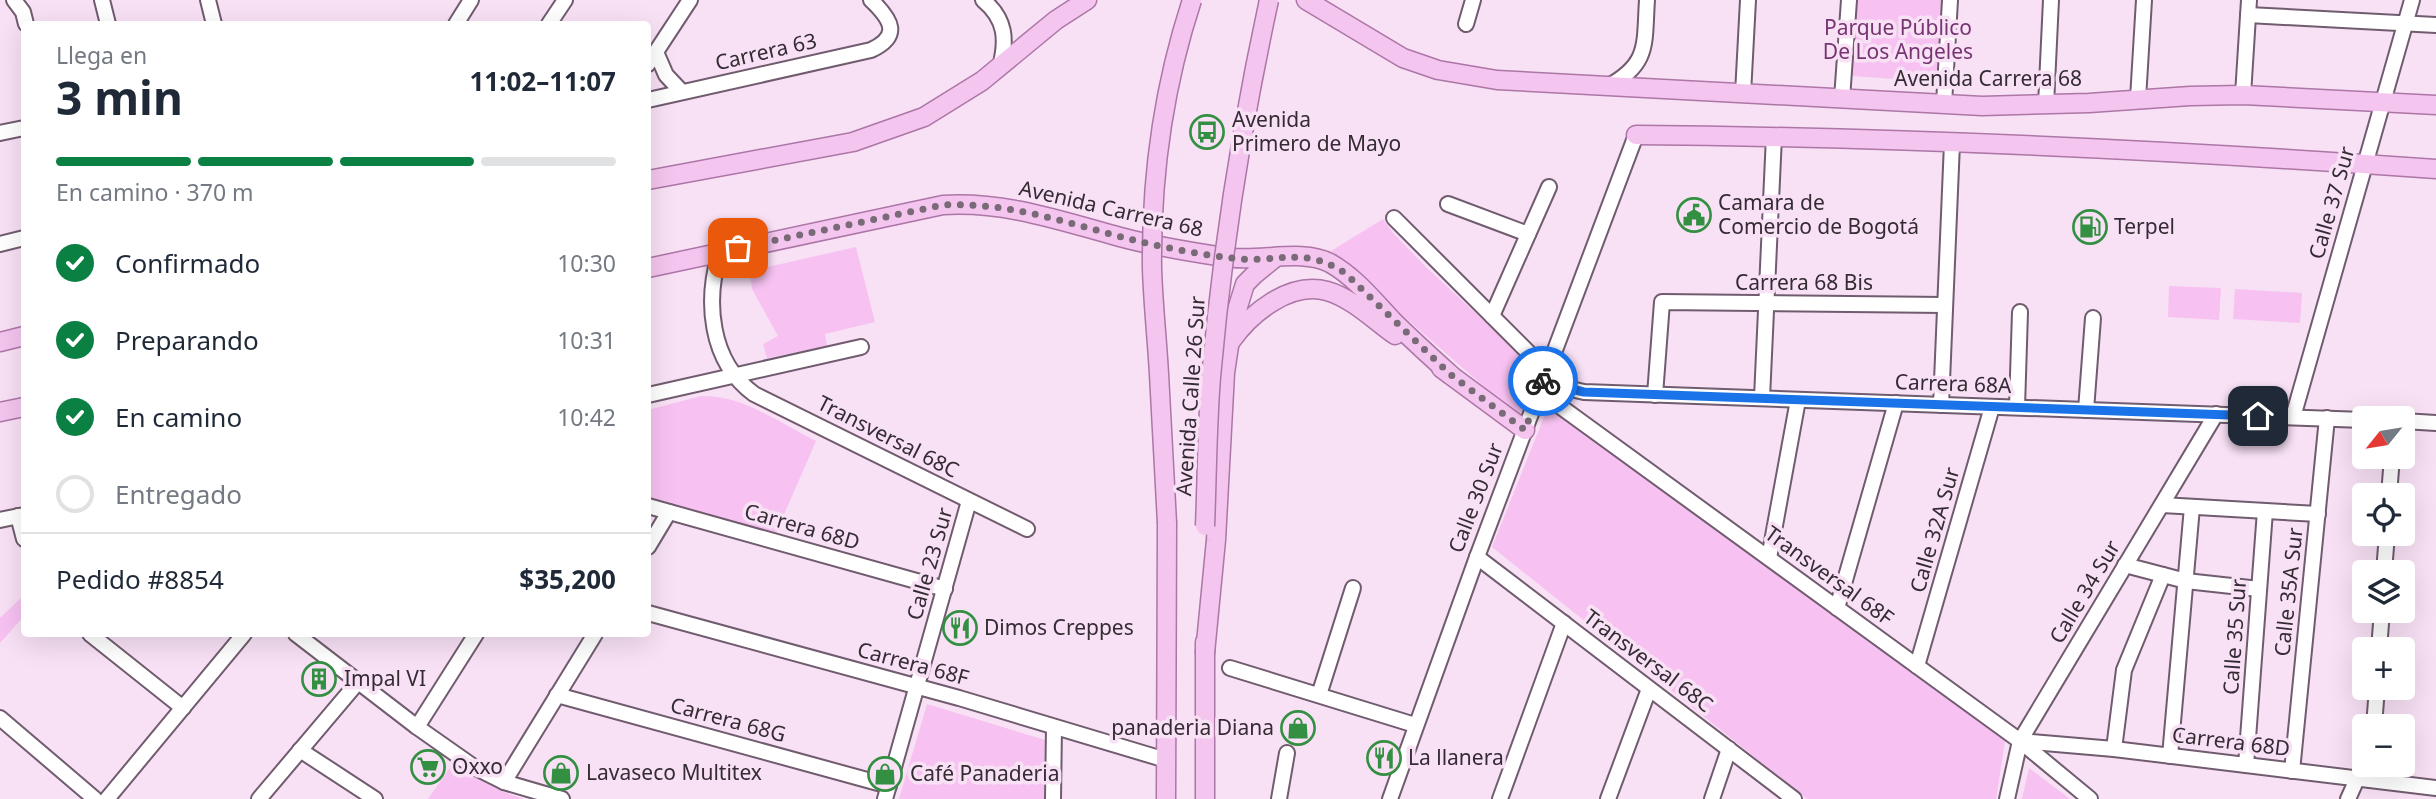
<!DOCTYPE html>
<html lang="es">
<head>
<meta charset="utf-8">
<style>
	:root { --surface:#fff; --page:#f6f6f7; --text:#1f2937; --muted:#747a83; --line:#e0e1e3; --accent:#0b8043 }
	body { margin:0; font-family:"Noto Sans",sans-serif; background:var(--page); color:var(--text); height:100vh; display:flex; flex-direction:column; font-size:26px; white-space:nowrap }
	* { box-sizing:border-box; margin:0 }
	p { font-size:23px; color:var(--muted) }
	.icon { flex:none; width:38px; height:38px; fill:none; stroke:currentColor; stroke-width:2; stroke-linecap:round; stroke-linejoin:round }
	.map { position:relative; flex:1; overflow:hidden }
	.sheet { position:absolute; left:21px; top:21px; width:630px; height:616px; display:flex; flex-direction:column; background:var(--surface); border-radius:7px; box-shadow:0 7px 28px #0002 }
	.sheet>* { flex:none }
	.needle { width:46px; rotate:240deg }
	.fabs { position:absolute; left:2352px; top:406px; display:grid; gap:14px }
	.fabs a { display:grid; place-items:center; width:63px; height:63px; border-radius:7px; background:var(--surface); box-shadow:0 7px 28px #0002; font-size:35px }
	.pin { position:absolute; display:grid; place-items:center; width:60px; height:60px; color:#fff; margin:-30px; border-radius:14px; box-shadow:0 4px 10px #0006 }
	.courier { position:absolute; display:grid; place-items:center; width:70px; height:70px; margin:-35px; border:5px solid #1a73e8; border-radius:50%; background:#fff; color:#222; box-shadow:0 2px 9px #0007 }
	.headline em { font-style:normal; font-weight:700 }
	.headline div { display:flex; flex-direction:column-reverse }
	.headline { display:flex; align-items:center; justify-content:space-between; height:119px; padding:0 35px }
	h1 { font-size:46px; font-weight:700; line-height:52px }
	.bar { display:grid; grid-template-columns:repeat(4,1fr); gap:10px 7px; align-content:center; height:84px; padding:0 35px }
	.bar i { height:9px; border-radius:5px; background:var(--line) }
	.bar .active { background:var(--accent) }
	.bar p { grid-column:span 4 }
	.line { display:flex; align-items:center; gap:18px; padding:0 35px; border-top:2px solid var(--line) }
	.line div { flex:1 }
	ol { padding:0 35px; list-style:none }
	li { display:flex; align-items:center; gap:21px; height:77px }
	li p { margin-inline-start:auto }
	li .icon { padding:7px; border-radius:50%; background:var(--accent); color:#fff; stroke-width:4 }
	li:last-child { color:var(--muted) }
	li i { width:38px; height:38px; border:4px solid var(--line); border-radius:50% }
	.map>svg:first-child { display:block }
	.green { fill:#f7c2f1 }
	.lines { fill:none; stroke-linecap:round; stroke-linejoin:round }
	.minor-casing { stroke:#705c6e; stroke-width:18 }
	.major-casing { stroke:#ac76a6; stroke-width:21 }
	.minor { stroke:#fff; stroke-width:14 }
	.major { stroke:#f4c5ef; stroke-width:18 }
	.major-bridge-casing { stroke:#ac76a6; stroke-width:21; stroke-linecap:butt }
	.major-bridge { stroke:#f4c5ef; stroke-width:18 }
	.done { stroke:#796a77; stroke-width:7; stroke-dasharray:0 12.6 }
	.route { stroke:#1a73e8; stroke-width:9 }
	.labels { text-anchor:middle; stroke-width:7; stroke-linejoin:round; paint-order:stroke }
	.park-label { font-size:21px; fill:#773472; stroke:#f8e0f5 }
	.street-label { font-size:21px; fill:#342b33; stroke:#f8e0f5 }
	.poi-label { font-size:21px; fill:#342b33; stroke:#f8e0f5; text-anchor:start }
</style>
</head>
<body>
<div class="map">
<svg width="2436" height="799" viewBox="0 0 2436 799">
	<rect width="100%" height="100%" fill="#f8e0f5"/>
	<!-- green -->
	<g class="green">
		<path d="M1856,0H1942L1937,82L1852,76Z"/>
		<path d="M1383,219L1393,233L1427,268L1538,371L1522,420L1385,300L1359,271L1331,251Z"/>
		<path d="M856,247L875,322L825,334L827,346L767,358L763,344L778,336L752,289L750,271Z"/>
		<path d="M2169,286L2221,288L2219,320L2168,317Z"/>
		<path d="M2235,289L2302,293L2300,323L2233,319Z"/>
		<path d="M701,396C742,395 779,422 816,441L776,533L648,498V410Z"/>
		<path d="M1550,402L2005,741L1996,799H1807L1492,547Z"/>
		<path d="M24,595V616L0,643V618Z"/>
		<path d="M927,704L1045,740L1044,799H899Z"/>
		<path d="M451,766L504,792L524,799H428Z"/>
		<path d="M2029,768L2070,799H2022Z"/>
	</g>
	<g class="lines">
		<!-- minor casing -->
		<g class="minor-casing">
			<g id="minor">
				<path d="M14,0L23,12L26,24"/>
				<path d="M102,0L108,24"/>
				<path d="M208,0L214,24"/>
				<path d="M983,0C1006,19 1007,40 1000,67"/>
				<path d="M2248,15L2436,25"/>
				<path d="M456,24L471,0"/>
				<path d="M549,24L565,0"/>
				<path d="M1466,24L1473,0"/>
				<path d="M656,52L666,75L682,92"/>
				<path d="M648,64L690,0"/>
				<path d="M1607,87C1650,64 1644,44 1647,0"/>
				<path d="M1743,94L1748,0"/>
				<path d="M2243,95L2249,0"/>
				<path d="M1842,99L1849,0"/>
				<path d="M2138,99L2144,0"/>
				<path d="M648,100L871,50C901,36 892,20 871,0"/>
				<path d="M1944,104L1950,0"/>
				<path d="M2046,105L2051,0"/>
				<path d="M0,133L24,128"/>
				<path d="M1448,204L1528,234"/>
				<path d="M1394,218L1555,379L1571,389L1584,392L2364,420"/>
				<path d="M0,244L24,238"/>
				<path d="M720,252C705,300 709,361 754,394L1027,529"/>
				<path d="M1492,316L1549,187"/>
				<path d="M1539,391L2020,741L2090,799"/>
				<path d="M648,395L861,347"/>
				<path d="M1655,395L1662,302L1945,305"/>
				<path d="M1762,398L1774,136"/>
				<path d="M1941,405L1952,143"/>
				<path d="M2017,407L2020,312"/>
				<path d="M2086,410L2093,318"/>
				<path d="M2293,417L2412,0"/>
				<path d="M2403,421L2436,423"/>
				<path d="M2389,495L2392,457"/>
				<path d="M2162,505L2318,514"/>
				<path d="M648,506L945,589"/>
				<path d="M18,516L24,539"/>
				<path d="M0,520L24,515"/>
				<path d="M648,547L669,512"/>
				<path d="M1477,557L1794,799"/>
				<path d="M1769,558L1798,400"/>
				<path d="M2125,565L2186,581L2259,589"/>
				<path d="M2384,572L2387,534"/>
				<path d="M1837,608L1896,403"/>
				<path d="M648,613L959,698L1166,760"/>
				<path d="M90,634L183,708"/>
				<path d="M296,634L417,727L474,767L504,782L562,799"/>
				<path d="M2379,649L2382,611"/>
				<path d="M1917,666L1992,407"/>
				<path d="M1230,668L1415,725"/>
				<path d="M557,695L889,786"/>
				<path d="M1319,695L1353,588"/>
				<path d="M0,718L95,799"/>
				<path d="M2374,726L2377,688"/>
				<path d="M417,727L476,634"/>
				<path d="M2020,741L2114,749L2436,788"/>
				<path d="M2114,749L2124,670L2163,575"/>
				<path d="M300,750L375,799"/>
				<path d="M2170,756L2192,507"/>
				<path d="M2246,765L2265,511"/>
				<path d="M2292,771L2327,418"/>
				<path d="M2371,780L2372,765"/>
				<path d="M504,782L595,634"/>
				<path d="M107,799L244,634"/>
				<path d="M259,799L358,682"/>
				<path d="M885,799L969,501"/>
				<path d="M1053,799L1054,727"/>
				<path d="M1279,799L1287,753"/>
				<path d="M1390,799L1477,557L1636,135"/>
				<path d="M1500,799L1564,623"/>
				<path d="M1608,799L1649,689"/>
				<path d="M1712,799L1729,749"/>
				<path d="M2007,799L2020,741L2216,414"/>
				<path d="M2348,799L2357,779"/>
			</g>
		</g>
		<!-- major casing -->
		<g class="major-casing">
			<g id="major">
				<path d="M1306,0L1403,58L1438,70L1497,80L1982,106L2089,103L2190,96L2243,95L2436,105"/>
				<path d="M1636,135C1903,137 2170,150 2436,169"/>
				<path d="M648,180L853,142L924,117L982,81L1056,20L1087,0"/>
				<path d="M648,268L943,205C1005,201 1061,221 1120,237C1154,246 1190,252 1224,257C1257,263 1301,248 1330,263C1355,277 1373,300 1392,320C1411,339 1431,357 1451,375"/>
				<path d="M1231,341C1251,313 1290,281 1327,291C1352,298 1375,321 1395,335"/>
				<path d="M0,342L24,336"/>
				<path d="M1441,368L1525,430"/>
				<path d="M0,412L24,407"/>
				<path d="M1205,653L1216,540L1225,373L1232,326L1245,284L1255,274L1276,257"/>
				<path d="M1166,799L1167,523"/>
				<path d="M1205,799V642"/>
			</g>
		</g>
		<!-- minor -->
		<use href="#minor" class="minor"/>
		<!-- major -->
		<use href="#major" class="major"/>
		<!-- major-bridge casing -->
		<g class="major-bridge-casing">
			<g id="major-bridge">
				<path d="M1167,523C1164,473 1162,423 1159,374C1157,338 1153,303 1152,268C1151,178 1164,85 1192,0"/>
				<path d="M1205,526C1207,477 1207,427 1211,377C1222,251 1242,124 1269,0"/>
			</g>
		</g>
		<!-- major-bridge -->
		<use href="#major-bridge" class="major-bridge"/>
	</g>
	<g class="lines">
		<!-- done -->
		<path class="done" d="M738,248L943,205C1005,202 1062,221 1121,237C1157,246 1195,254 1231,258C1277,264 1302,245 1345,273L1451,375L1525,430L1543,381"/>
		<!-- route -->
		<path class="route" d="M1543,381L1547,370C1559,382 1568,389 1584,392L2258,416"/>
	</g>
	<!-- icons -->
	<defs>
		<g id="bus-ring" transform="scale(1.75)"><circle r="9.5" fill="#f8e0f5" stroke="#338f41" stroke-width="1.5"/><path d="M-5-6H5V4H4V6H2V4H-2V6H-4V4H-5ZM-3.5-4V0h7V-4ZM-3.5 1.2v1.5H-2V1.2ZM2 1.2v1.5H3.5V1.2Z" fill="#338f41"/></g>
		<g id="civic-ring" transform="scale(1.75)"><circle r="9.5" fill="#f8e0f5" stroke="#338f41" stroke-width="1.5"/><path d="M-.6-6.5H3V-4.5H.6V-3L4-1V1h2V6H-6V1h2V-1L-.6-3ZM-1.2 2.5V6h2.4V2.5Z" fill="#338f41"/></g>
		<g id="fuel-ring" transform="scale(1.75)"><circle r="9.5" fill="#f8e0f5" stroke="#338f41" stroke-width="1.5"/><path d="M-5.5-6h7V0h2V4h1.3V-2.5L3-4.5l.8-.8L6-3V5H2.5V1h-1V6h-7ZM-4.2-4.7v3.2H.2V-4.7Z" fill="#338f41"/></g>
		<g id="restaurant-ring" transform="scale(1.75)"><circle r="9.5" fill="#f8e0f5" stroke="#338f41" stroke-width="1.5"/><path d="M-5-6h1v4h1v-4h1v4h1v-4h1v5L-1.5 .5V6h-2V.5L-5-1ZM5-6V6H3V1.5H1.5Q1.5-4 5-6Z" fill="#338f41"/></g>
		<g id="building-ring" transform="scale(1.75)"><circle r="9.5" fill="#f8e0f5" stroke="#338f41" stroke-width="1.5"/><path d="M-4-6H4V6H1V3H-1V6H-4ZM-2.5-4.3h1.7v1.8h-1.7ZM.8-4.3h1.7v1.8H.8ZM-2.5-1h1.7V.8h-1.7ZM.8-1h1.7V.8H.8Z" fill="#338f41"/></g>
		<g id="shop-ring" transform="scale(1.75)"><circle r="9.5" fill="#f8e0f5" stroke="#338f41" stroke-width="1.5"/><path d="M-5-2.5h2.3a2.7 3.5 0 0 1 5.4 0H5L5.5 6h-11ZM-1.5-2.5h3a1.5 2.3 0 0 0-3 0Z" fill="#338f41"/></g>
		<g id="supermarket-ring" transform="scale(1.75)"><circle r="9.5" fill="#f8e0f5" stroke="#338f41" stroke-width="1.5"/><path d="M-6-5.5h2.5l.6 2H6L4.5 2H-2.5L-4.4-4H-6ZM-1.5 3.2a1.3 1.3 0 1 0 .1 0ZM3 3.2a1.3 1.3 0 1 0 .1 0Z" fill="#338f41"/></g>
	</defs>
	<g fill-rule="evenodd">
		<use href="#bus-ring" x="1207" y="132"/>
		<use href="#civic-ring" x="1694" y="215"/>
		<use href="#fuel-ring" x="2090" y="227"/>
		<use href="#restaurant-ring" x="960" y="628"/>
		<use href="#building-ring" x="319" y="679"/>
		<use href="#shop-ring" x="1298" y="728"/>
		<use href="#restaurant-ring" x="1384" y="758"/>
		<use href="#supermarket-ring" x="428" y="767"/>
		<use href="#shop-ring" x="561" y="773"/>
		<use href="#shop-ring" x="885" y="774"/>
	</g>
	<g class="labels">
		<!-- park labels -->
		<g class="park-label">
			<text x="1898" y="35">Parque Público<tspan x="1898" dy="24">De Los Angeles</tspan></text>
		</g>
		<!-- street labels -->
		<g class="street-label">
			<text transform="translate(766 52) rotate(-13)" y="7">Carrera 63</text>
			<text x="1988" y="86">Avenida Carrera 68</text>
			<text transform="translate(2332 203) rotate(-74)" y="7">Calle 37 Sur</text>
			<text transform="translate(1111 209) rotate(13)" y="7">Avenida Carrera 68</text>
			<text x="1804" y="290">Carrera 68 Bis</text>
			<text transform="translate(1953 384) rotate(2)" y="7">Carrera 68A</text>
			<text transform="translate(1191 396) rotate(-86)" y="7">Avenida Calle 26 Sur</text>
			<text transform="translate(888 437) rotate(27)" y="7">Transversal 68C</text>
			<text transform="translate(1476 498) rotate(-69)" y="7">Calle 30 Sur</text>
			<text transform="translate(802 527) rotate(16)" y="7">Carrera 68D</text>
			<text transform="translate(1935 530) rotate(-74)" y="7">Calle 32A Sur</text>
			<text transform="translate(930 564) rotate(-74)" y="7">Calle 23 Sur</text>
			<text transform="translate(1829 576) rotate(36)" y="7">Transversal 68F</text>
			<text transform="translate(2085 592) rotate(-59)" y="7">Calle 34 Sur</text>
			<text transform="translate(2289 592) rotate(-84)" y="7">Calle 35A Sur</text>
			<text transform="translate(2235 637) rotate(-86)" y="7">Calle 35 Sur</text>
			<text transform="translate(1648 661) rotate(37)" y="7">Transversal 68C</text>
			<text transform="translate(913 664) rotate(15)" y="7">Carrera 68F</text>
			<text transform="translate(728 720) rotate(15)" y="7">Carrera 68G</text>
			<text transform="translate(2231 742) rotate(7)" y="7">Carrera 68D</text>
		</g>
		<!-- poi labels -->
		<g class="poi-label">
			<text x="1232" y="127">Avenida<tspan x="1232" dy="24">Primero de Mayo</tspan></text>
			<text x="1718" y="210">Camara de<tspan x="1718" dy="24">Comercio de Bogotá</tspan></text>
			<text x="2114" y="234">Terpel</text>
			<text x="984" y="635">Dimos Creppes</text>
			<text x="344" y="686">Impal VI</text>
			<text x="1274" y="735" text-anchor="end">panaderia Diana</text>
			<text x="1408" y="765">La llanera</text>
			<text x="452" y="774">Oxxo</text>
			<text x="586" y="780">Lavaseco Multitex</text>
			<text x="910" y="781">Café Panaderia</text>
		</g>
	</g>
</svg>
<div class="fabs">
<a><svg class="needle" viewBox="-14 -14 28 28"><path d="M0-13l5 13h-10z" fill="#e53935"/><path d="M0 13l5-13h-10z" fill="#747a83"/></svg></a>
<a><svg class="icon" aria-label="locate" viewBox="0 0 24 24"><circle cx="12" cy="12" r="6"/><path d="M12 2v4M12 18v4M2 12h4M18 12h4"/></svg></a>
<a><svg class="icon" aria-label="layers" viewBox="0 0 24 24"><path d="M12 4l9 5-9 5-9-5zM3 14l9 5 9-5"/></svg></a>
<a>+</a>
<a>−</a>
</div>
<div class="pin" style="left:738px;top:248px;background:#ea580c"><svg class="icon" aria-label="bag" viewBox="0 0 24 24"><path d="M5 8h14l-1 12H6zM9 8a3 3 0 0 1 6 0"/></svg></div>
<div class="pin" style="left:2258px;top:416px;background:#1f2937"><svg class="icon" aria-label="home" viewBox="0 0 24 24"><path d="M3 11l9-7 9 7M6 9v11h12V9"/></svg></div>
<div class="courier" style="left:1543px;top:381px"><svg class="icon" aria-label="bike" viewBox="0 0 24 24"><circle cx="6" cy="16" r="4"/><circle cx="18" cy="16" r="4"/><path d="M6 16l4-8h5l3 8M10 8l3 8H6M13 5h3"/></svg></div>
<section class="sheet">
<div class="headline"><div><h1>3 min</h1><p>Llega en</p></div><em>11:02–11:07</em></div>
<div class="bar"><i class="active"></i><i class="active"></i><i class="active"></i><i></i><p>En camino · 370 m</p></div>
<ol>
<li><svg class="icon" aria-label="check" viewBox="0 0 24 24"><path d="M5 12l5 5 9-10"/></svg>Confirmado<p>10:30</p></li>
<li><svg class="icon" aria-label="check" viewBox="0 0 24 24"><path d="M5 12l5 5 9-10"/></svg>Preparando<p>10:31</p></li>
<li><svg class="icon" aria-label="check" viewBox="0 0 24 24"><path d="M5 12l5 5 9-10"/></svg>En camino<p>10:42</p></li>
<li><i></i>Entregado</li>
</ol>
<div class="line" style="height:91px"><div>Pedido #8854</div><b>$35,200</b></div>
</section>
</div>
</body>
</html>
